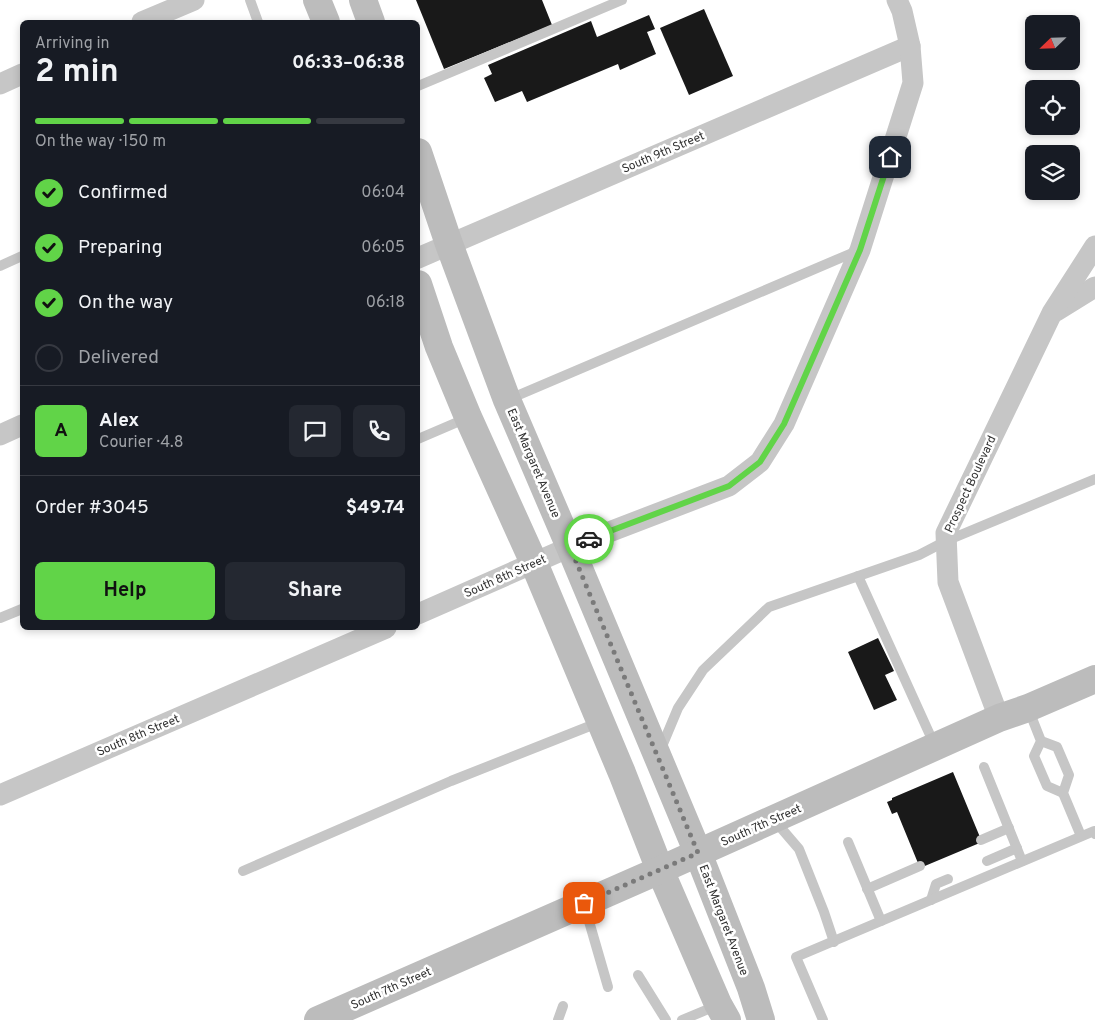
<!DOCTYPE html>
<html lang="en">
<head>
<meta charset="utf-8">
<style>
	:root { --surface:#171b24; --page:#242831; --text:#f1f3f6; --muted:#9ea1a6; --line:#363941; --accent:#61d448 }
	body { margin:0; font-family:Overpass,sans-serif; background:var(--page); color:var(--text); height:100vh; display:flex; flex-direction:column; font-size:19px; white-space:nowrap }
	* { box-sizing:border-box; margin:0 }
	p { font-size:16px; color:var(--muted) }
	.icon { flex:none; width:28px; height:28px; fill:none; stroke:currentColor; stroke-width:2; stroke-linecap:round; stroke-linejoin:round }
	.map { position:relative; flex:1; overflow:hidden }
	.details { position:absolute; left:20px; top:20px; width:400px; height:610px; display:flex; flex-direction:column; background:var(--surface); border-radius:8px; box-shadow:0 2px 8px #0003 }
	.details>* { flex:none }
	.needle { width:32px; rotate:247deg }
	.controls { position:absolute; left:1025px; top:15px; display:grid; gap:10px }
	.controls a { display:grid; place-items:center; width:55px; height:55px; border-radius:8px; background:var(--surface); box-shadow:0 2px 8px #0003; font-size:25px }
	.pin { position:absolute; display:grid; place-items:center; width:42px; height:42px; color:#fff; margin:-21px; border-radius:10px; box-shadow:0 2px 8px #0006 }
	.courier { position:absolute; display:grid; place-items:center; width:50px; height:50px; margin:-25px; border:4px solid #61d448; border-radius:50%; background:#fff; color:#222; box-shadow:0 1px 6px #0007 }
	.overview em { font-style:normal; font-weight:700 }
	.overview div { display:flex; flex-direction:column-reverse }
	.overview { display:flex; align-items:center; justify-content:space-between; height:85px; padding:0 15px }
	h1 { font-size:32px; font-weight:700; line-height:38px }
	.bar { display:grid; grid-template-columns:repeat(4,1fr); gap:8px 5px; align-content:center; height:60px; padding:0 15px }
	.bar i { height:6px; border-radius:4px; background:var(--line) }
	.bar .current { background:var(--accent) }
	.bar p { grid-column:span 4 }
	.line { display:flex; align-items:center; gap:12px; padding:0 15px; border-top:1px solid var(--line) }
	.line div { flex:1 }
	.round { display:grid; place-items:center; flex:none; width:52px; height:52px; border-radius:8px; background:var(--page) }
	ol { padding:0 15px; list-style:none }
	li { display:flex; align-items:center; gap:15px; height:55px }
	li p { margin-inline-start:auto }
	li .icon { padding:5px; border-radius:50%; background:var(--accent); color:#111; stroke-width:4 }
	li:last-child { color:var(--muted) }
	li i { width:28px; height:28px; border:2px solid var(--line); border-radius:50% }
	.cta { display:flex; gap:10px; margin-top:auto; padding:10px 15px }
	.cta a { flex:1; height:58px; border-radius:8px; background:var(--accent); color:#111; font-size:20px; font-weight:700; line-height:58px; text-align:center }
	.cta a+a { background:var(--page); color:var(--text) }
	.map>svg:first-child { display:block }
	.building { fill:#191919 }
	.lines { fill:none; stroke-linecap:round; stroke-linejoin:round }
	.service { stroke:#c6c6c6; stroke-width:10 }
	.minor { stroke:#c6c6c6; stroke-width:21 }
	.secondary { stroke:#bcbcbc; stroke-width:28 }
	.done { stroke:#7a7a7a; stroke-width:5; stroke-dasharray:0 9 }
	.route { stroke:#61d448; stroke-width:6 }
	.labels { text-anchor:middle; stroke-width:5; stroke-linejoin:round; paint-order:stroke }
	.street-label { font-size:12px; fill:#323232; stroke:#fff }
</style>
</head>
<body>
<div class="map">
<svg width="1095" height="1020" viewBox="0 0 1095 1020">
	<rect width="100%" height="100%" fill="#fff"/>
	<!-- building -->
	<g class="building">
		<path d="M416,0H542L552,25L444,69Z"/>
		<path d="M704,9L733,76L689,95L660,28Z"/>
		<path d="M649,15L655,29L647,32L656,54L620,70L618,64L527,102L522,91L495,102L484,78L492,74L488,65L591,21L597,37Z"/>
		<path d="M878,638L894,671L885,675L897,700L874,710L848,652Z"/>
		<path d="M953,772L982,842L920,868L897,812L892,814L887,802L892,800V798Z"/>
	</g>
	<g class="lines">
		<!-- service -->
		<g class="service">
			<path d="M250,0L258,22"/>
			<path d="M418,86L622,0"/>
			<path d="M0,266L22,256"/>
			<path d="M507,400L857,251"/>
			<path d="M418,439L467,418"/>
			<path d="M858,576L935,746"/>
			<path d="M0,618L22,609"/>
			<path d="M1028,708L1041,741L1034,756L1047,786L1063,793"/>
			<path d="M1041,741L1057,747L1069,775L1063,793L1081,836"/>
			<path d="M660,751L678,708L703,670L769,607L919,555L946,541L1095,479"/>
			<path d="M984,767L1022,861"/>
			<path d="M775,821L799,849L824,912L834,942"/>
			<path d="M981,840L1009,828"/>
			<path d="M848,842L881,921"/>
			<path d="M987,861L1017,848"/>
			<path d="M243,871L451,781L600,722"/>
			<path d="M867,889L920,866"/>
			<path d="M931,900L936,884L948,879"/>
			<path d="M584,904L608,987"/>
			<path d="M638,975L666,1020"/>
			<path d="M558,1020L563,1006"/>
			<path d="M682,1020L718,1005"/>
			<path d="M823,1020L796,957L1094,831L1095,834"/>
		</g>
		<!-- minor -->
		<g class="minor">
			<path d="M142,22L194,0"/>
			<path d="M0,84L22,74"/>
			<path d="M418,258L910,46"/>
			<path d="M1056,311L1095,287"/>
			<path d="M0,435L22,425"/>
			<path d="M418,614L570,547L729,486L760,462L784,424L860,250L913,83L910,46L902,11L897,0"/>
			<path d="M999,718L948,582L946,533L1052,313L1095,246"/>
			<path d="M0,795L386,628"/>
		</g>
		<!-- secondary -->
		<g class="secondary">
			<path d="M317,0L326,22"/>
			<path d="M363,0L371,22"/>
			<path d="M418,152L449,244L507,400L570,547L698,853L751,988L761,1020"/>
			<path d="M418,284L439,347L468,417L534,563L622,773L660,870L718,1004L727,1020"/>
			<path d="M318,1020L660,870L999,718L1028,708L1095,679"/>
		</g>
	</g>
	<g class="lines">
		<!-- done -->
		<path class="done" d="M584,903L698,853L570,547L589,539"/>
		<!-- route -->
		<path class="route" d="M589,539L729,486L760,462L784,424L860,250L890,157"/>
	</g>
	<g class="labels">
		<!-- street labels -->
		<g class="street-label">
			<text transform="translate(663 152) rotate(-23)" y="4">South 9th Street</text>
			<text transform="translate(534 463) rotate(67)" y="4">East Margaret Avenue</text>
			<text transform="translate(970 484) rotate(-65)" y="4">Prospect Boulevard</text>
			<text transform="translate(505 576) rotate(-24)" y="4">South 8th Street</text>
			<text transform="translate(138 735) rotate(-23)" y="4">South 8th Street</text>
			<text transform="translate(761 825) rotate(-24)" y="4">South 7th Street</text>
			<text transform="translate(724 920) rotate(69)" y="4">East Margaret Avenue</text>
			<text transform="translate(391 988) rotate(-24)" y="4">South 7th Street</text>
		</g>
	</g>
</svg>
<div class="controls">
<a><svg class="needle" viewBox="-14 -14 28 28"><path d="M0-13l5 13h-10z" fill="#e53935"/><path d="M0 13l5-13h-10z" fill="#9ea1a6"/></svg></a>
<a><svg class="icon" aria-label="locate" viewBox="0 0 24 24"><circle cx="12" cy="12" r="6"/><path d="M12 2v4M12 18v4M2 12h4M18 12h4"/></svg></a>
<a><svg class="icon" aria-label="layers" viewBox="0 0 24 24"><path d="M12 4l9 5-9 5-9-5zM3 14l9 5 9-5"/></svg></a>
</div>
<div class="pin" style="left:584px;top:903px;background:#ea580c"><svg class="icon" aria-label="bag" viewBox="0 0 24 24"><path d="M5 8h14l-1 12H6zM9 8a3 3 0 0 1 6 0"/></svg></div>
<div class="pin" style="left:890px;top:157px;background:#1f2937"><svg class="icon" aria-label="home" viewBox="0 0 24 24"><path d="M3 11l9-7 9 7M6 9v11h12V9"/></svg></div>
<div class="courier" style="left:589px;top:539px"><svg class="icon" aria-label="car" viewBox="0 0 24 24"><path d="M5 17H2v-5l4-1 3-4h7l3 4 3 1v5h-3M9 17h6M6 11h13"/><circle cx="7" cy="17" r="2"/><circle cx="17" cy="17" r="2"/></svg></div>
<section class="details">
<div class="overview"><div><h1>2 min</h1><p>Arriving in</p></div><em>06:33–06:38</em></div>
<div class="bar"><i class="current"></i><i class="current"></i><i class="current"></i><i></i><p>On the way · 150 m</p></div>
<ol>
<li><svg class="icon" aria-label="check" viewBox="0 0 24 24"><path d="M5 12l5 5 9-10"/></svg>Confirmed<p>06:04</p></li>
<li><svg class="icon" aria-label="check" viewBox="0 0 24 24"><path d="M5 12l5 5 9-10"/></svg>Preparing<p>06:05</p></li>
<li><svg class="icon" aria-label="check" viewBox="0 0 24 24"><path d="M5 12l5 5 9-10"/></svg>On the way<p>06:18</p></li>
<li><i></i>Delivered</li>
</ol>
<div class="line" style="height:90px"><b class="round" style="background:var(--accent);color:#111">A</b><div><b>Alex</b><p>Courier · 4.8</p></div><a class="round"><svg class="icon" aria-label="chat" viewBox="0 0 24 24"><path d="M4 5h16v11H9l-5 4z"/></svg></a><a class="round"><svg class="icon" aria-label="phone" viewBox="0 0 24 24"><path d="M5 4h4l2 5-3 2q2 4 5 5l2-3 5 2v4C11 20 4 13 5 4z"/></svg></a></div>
<div class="line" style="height:65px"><div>Order #3045</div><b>$49.74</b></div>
<div class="cta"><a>Help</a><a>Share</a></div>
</section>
</div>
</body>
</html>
